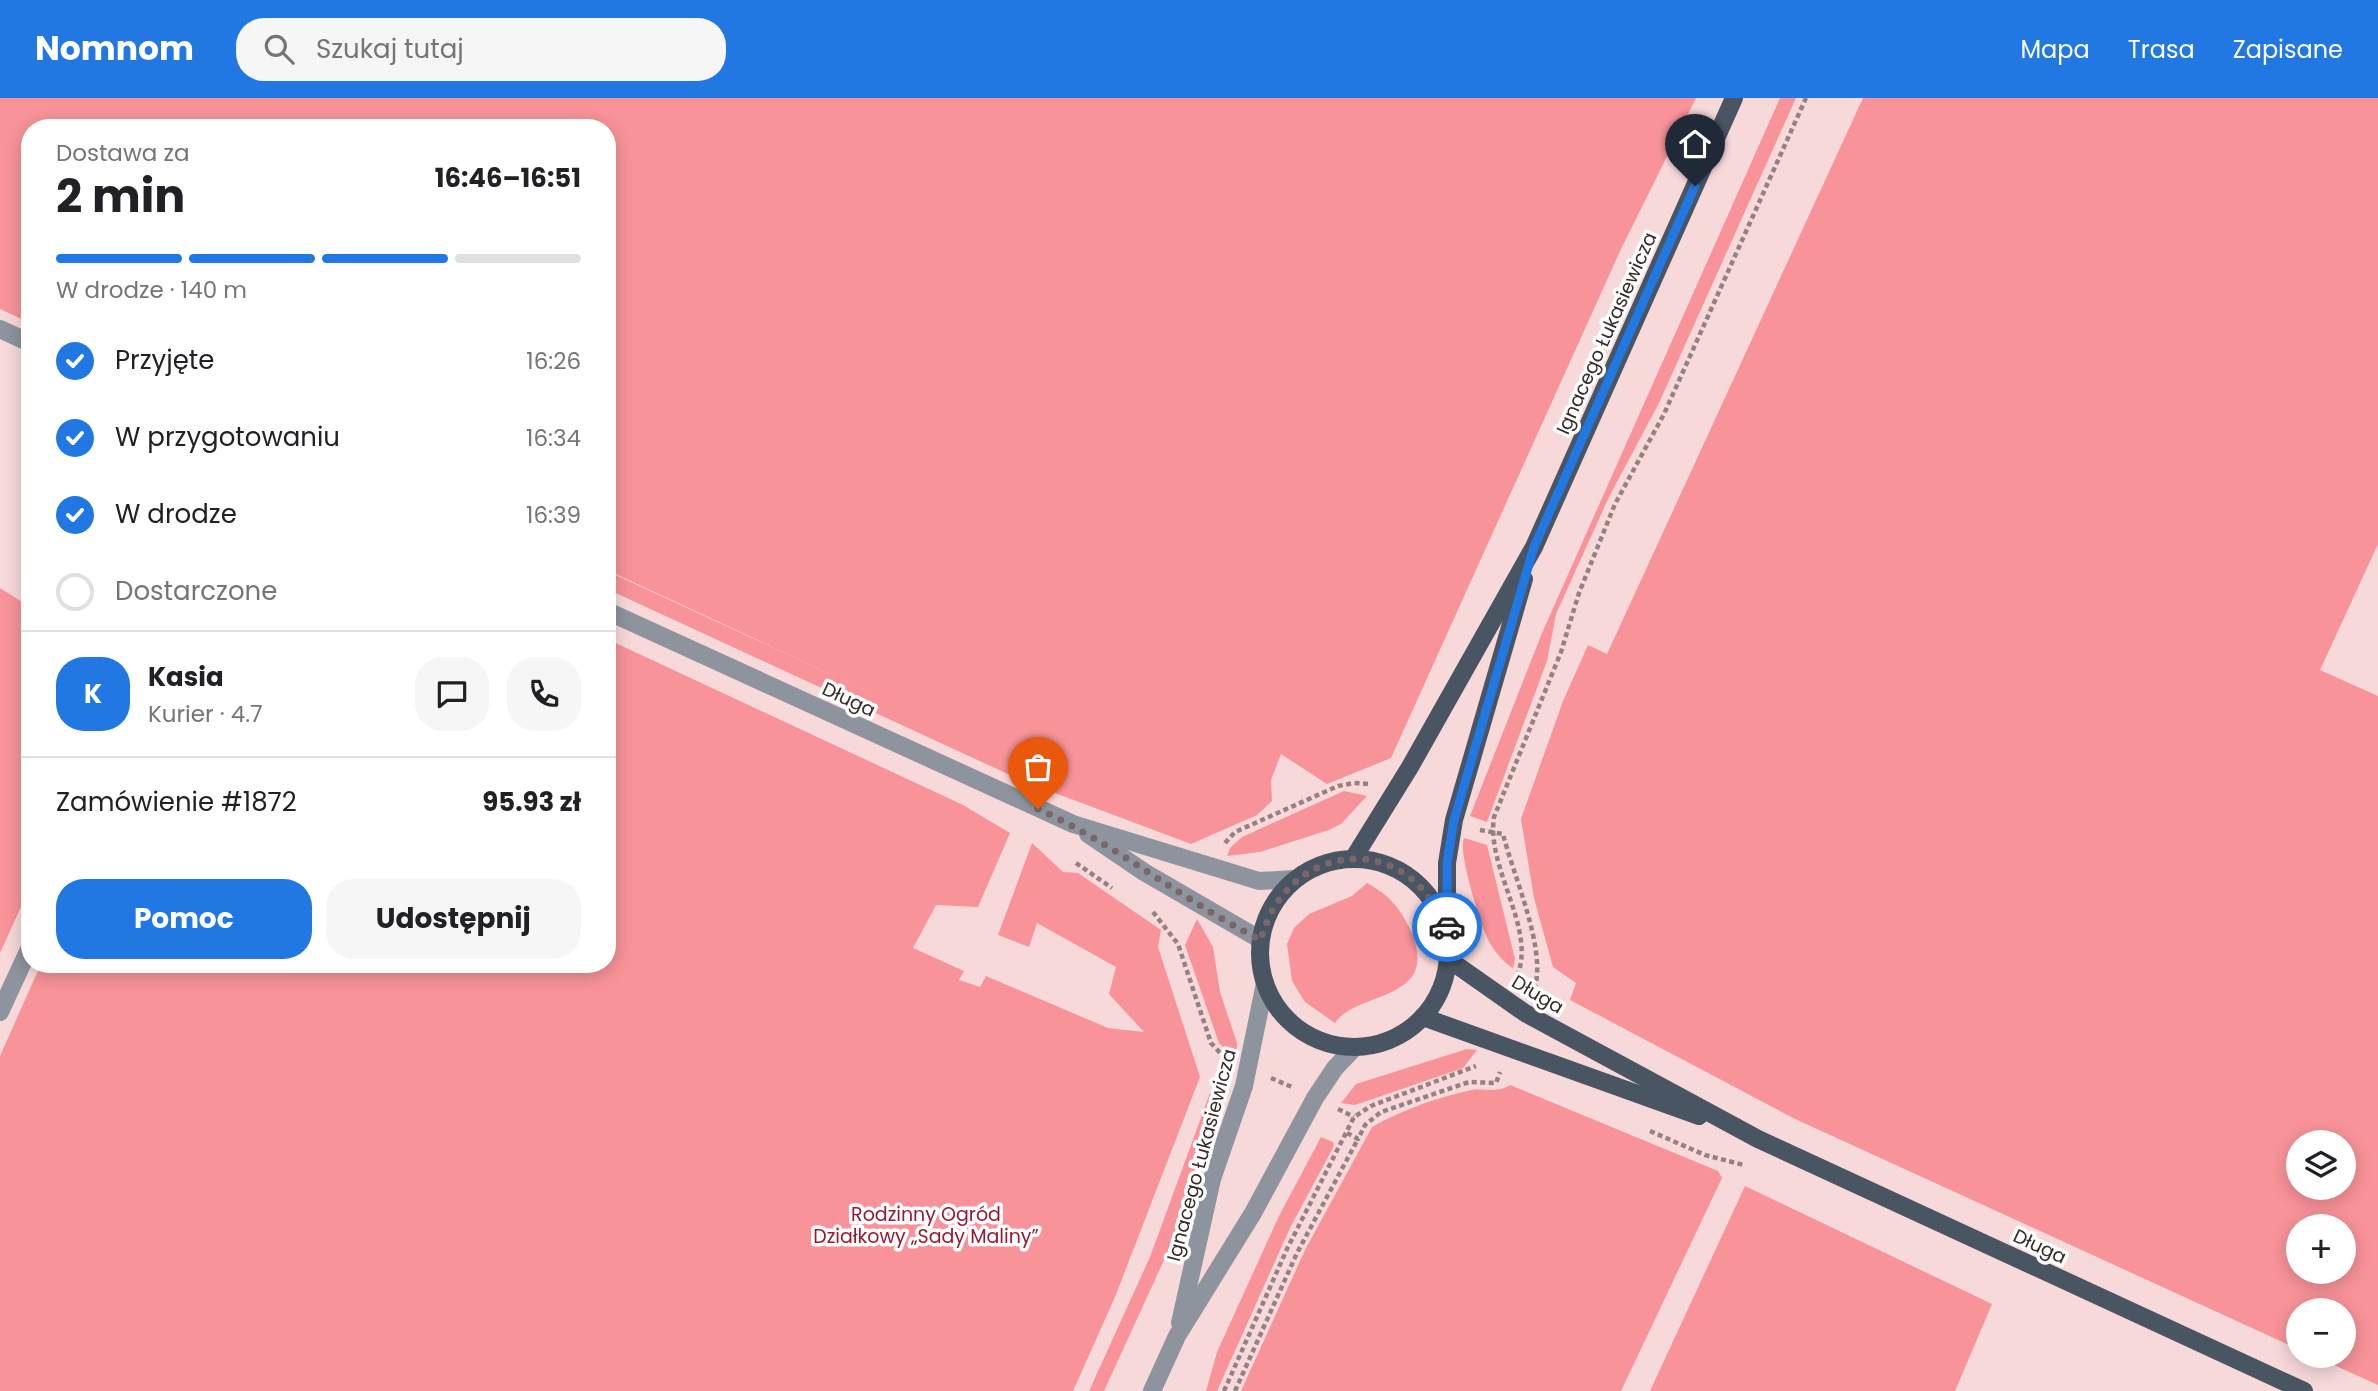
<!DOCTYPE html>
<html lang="pl">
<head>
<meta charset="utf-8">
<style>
	:root { --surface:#fff; --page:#f6f6f6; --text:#202124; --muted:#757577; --line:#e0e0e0; --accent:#2178e2 }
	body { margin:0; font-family:Poppins,sans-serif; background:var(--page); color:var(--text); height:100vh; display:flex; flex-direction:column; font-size:26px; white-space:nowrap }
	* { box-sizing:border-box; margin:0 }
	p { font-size:23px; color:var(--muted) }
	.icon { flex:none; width:38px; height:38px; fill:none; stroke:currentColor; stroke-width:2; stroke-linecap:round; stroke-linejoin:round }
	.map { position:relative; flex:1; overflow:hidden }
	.panel { position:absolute; left:21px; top:21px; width:595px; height:854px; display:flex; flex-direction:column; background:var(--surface); border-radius:28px; box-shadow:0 4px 18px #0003 }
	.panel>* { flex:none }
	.controls { position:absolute; left:2286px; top:1032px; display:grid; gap:14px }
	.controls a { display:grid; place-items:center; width:70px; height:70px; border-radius:50%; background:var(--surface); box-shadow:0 4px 18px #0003; font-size:35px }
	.pin { position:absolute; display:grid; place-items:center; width:60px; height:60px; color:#fff; margin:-72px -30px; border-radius:50% 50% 50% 0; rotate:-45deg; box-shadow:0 0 7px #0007 }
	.pin .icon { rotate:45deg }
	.courier { position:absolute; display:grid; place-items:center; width:70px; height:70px; margin:-35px; border:5px solid #2178e2; border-radius:50%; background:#fff; color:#222; box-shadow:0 2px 9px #0007 }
	.head em { font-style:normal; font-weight:700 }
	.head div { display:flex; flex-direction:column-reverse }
	.head { display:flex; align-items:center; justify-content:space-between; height:119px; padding:0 35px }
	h1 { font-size:46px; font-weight:700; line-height:52px }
	.bar { display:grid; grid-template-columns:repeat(4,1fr); gap:10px 7px; align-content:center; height:84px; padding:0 35px }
	.bar i { height:9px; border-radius:5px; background:var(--line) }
	.bar .on { background:var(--accent) }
	.bar p { grid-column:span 4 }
	.line { display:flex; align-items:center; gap:18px; padding:0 35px; border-top:2px solid var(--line) }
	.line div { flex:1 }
	.round { display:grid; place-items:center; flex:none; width:74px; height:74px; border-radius:28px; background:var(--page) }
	ol { padding:0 35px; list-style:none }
	li { display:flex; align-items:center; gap:21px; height:77px }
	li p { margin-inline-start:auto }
	li .icon { padding:7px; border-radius:50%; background:var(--accent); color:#fff; stroke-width:4 }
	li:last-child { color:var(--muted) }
	li i { width:38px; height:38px; border:4px solid var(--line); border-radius:50% }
	.cta { display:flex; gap:14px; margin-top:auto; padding:14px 35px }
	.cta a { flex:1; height:80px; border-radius:28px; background:var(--accent); color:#fff; font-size:28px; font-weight:700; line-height:80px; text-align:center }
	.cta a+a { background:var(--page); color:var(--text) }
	header { display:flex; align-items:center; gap:42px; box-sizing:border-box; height:98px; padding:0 35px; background:var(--accent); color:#fff }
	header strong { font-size:33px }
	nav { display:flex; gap:38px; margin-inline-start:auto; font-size:24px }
	.search { width:490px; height:63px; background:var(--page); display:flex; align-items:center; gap:18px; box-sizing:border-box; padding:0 24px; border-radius:28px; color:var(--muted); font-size:26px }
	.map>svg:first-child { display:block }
	.green { fill:#f89399; fill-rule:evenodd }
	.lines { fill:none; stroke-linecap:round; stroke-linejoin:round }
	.path { stroke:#968182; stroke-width:4.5; stroke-dasharray:5 3.5; stroke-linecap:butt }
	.minor { stroke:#8e949d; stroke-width:18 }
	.major { stroke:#4a5564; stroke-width:18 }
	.done { stroke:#796768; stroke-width:7; stroke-dasharray:0 12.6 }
	.route { stroke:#2178e2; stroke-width:9 }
	.labels { text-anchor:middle; stroke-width:7; stroke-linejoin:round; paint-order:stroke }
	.street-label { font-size:19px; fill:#352a2a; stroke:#fff }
	.park-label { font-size:19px; fill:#971a33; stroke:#fff }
</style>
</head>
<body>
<header>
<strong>Nomnom</strong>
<div class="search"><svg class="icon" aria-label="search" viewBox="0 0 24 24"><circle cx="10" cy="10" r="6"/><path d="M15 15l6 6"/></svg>Szukaj tutaj</div>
<nav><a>Mapa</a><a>Trasa</a><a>Zapisane</a></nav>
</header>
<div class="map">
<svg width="2378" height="1293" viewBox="0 0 2378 1293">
	<rect width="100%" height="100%" fill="#f8d9da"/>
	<!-- green -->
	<g class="green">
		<path d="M0,0H1696L1621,151L1391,660L1327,686L1281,656L1271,682L1272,703L1257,717L1191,746L1023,683L607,491V473L897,607L607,472V30H30V225L0,211Z"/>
		<path d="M1780,0H1796L1659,305L1609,399L1556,516L1547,563L1487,724L1470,718L1542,535Z"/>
		<path d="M1863,0H2378V446L2320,572L2378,598V1287L2314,1258H2343V1213H2298V1251L1793,1020L1570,902L1576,885L1553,869L1534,800L1521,721L1563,603L1588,547L1607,556ZM2298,1045H2343V1090H2298ZM2298,1129H2343V1174H2298Z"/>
		<path d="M0,490L30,509V789L0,855Z"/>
		<path d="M607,541L963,707L1010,735L978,809L936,807L913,850L964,873L959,882L980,889L986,878L1108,930L1144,934L1109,896L1116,869L1037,825L1029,849L998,837L1032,745L1063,774L1078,775L1161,832L1158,849L1200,979L1115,1199L1073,1293H0V958L41,866H607Z"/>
		<path d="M1344,693L1367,698L1341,726L1329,732L1260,754L1227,758L1230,750L1242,739Z"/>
		<path d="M1464,740L1487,747L1515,861L1513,870C1503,865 1490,848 1486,837C1479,819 1458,755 1464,740Z"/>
		<path d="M1367,785C1388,796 1400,810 1410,831C1443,905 1357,892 1335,925L1305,904L1292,883L1287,846L1294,830L1309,816L1352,798Z"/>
		<path d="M1197,821L1213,849L1220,894L1237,945V961L1219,945L1185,847Z"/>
		<path d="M1467,951L1477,952L1463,970L1355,1007L1341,1005L1356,986Z"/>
		<path d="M1510,987L1718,1073L1722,1080L1621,1293H1241L1305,1152L1372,1029C1402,1012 1438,999 1472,992C1485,990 1498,995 1510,987Z"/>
		<path d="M1210,995L1226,999L1165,1160L1104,1293H1089L1150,1159Z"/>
		<path d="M1321,1039L1333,1044L1334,1048L1290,1130L1217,1293H1206L1217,1254L1279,1118Z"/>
		<path d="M1745,1088L1992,1206L1955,1293H1650Z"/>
	</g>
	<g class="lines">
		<!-- path -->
		<g class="path">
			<path d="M1480,732L1503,736C1513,777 1546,849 1535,889"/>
			<path d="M1225,745L1235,734L1338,688L1354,685L1369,686"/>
			<path d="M1076,765L1112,790"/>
			<path d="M1153,814L1178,846L1211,945L1222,957"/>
			<path d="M1517,878C1537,831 1486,771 1494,719L1561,554L1579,495L1615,406L1664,316L1806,0"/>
			<path d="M1271,980L1292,989"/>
			<path d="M1338,1011L1354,1019"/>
			<path d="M1650,1033L1705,1057L1744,1067"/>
			<path d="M1347,1035L1358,1041L1365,1027L1381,1014L1469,984L1496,985L1500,974"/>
			<path d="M1224,1293L1287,1151L1354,1019L1371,1008L1476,968"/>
			<path d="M1235,1293L1297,1155L1358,1041"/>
		</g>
		<!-- minor -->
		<g class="minor">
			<path d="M0,231L30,245"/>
			<path d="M607,513L1073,726L1259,783L1295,781"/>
			<path d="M1088,736L1144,774L1261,842"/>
			<path d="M0,914L30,849"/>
			<path d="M1180,1225L1212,1081L1244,988L1265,885"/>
			<path d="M1152,1293L1177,1238L1253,1115L1315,1000L1335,970L1355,949"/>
		</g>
		<!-- major -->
		<g class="major">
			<path d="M1353,761L1410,669L1534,449L1734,0"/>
			<circle cx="1354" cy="855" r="94"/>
			<path d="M1447,828V765L1454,722L1524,481"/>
			<path d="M1448,861L1525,915L1758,1041L2304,1293"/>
			<path d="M1423,919L1699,1018"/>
		</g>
	</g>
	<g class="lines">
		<!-- done -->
		<path class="done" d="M1038,711C1116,746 1183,803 1261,842C1288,737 1419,732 1446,838L1447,829"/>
		<!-- route -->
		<path class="route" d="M1447,829V765L1454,722L1534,449L1695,88"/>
	</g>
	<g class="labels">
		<!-- street labels -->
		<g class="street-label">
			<text transform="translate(1606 235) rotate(-66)" y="7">Ignacego Łukasiewicza</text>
			<text transform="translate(849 601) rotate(25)" y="7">Długa</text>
			<text transform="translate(1538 896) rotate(31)" y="7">Długa</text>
			<text transform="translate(1201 1057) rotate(-75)" y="7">Ignacego Łukasiewicza</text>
			<text transform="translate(2040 1148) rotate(25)" y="7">Długa</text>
		</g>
		<!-- park labels -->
		<g class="park-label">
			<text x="926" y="1123">Rodzinny Ogród<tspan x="926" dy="22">Działkowy „Sady Maliny”</tspan></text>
		</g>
	</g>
</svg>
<div class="controls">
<a><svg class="icon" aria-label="layers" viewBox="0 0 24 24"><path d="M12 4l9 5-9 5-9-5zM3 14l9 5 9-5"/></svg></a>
<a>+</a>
<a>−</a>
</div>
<div class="pin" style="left:1038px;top:711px;background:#ea580c"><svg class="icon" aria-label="bag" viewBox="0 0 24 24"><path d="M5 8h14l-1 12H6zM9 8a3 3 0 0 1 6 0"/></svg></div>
<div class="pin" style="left:1695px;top:88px;background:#1f2937"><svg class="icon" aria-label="home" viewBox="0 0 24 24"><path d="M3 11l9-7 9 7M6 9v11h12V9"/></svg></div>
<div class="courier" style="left:1447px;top:829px"><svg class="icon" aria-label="car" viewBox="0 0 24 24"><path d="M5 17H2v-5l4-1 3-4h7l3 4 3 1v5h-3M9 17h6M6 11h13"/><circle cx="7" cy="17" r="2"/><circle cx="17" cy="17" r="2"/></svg></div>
<section class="panel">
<div class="head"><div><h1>2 min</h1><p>Dostawa za</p></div><em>16:46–16:51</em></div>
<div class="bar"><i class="on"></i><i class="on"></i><i class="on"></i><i></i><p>W drodze · 140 m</p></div>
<ol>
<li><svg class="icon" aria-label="check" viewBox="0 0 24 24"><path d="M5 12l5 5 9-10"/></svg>Przyjęte<p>16:26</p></li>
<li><svg class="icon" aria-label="check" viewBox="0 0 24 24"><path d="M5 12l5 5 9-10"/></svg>W przygotowaniu<p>16:34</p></li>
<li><svg class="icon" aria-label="check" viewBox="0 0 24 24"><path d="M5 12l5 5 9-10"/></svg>W drodze<p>16:39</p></li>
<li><i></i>Dostarczone</li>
</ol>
<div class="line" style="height:126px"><b class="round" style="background:var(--accent);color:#fff">K</b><div><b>Kasia</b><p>Kurier · 4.7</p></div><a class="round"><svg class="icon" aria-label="chat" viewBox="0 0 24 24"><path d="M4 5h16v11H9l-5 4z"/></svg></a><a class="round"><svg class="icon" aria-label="phone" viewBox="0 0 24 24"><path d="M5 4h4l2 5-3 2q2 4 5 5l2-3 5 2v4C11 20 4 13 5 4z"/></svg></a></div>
<div class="line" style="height:91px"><div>Zamówienie #1872</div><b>95.93 zł</b></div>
<div class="cta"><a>Pomoc</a><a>Udostępnij</a></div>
</section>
</div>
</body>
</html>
